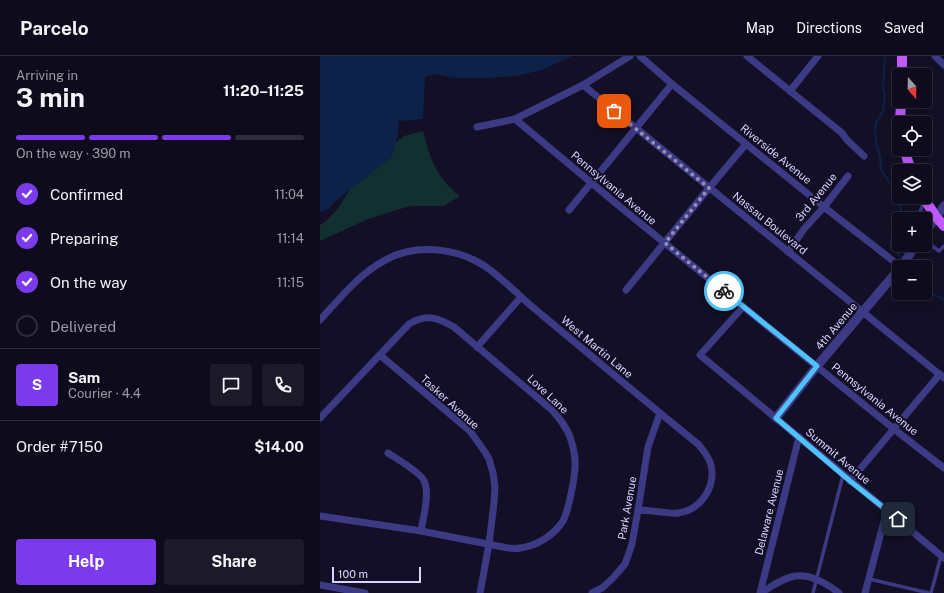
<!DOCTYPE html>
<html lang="en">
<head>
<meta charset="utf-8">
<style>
	:root { --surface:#0e0b1c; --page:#1c1929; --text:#f1f3f6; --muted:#9b9ba3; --line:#2e2b3b; --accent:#7c3aed }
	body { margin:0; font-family:"Public Sans",sans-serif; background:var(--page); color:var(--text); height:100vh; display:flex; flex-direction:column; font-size:15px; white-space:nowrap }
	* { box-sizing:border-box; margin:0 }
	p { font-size:13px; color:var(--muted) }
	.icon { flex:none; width:22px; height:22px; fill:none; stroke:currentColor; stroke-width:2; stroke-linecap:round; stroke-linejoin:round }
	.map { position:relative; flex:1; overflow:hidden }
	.details { display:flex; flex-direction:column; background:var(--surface); width:320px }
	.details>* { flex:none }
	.needle { width:26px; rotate:160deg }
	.controls { position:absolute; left:572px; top:12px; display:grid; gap:8px }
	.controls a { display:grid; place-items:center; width:40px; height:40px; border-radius:4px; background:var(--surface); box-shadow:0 2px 10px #0003,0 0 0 1px var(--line); font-size:20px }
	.scale { position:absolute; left:12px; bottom:10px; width:89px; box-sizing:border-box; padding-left:4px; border:2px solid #d9d4ff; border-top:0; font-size:11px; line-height:14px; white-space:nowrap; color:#d9d4ff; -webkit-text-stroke:3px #130f26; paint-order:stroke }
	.pin { position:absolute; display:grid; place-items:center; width:34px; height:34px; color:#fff; margin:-17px; border-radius:8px; box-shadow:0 2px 6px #0006 }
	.courier { position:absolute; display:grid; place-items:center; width:40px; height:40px; margin:-20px; border:3px solid #4fc3f7; border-radius:50%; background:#fff; color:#222; box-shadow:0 1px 5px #0007 }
	.overview em { font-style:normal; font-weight:700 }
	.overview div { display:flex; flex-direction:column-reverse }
	.overview { display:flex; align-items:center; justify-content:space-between; height:68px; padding:0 16px }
	h1 { font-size:26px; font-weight:700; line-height:30px }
	.bar { display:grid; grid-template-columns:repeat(4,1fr); gap:6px 4px; align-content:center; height:48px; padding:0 16px }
	.bar i { height:5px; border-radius:3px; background:var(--line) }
	.bar .selected { background:var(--accent) }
	.bar p { grid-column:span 4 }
	.line { display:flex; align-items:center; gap:10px; padding:0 16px; border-top:1px solid var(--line) }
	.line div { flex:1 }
	.round { display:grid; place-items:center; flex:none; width:42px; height:42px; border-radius:4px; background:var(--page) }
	ol { padding:0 16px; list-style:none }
	li { display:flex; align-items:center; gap:12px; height:44px }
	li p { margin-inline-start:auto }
	li .icon { padding:4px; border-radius:50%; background:var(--accent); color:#fff; stroke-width:4 }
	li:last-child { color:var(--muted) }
	li i { width:22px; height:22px; border:2px solid var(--line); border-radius:50% }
	.primary-button { display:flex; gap:8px; margin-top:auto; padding:8px 16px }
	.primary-button a { flex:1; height:46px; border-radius:4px; background:var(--accent); color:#fff; font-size:16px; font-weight:700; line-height:46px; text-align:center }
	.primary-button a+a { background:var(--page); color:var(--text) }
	header { display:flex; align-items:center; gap:24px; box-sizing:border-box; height:56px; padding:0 20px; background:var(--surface); border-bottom:1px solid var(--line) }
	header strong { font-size:19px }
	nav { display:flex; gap:22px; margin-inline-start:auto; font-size:14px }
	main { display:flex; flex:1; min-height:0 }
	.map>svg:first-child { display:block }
	.green { fill:#12302f }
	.water { fill:#0c2248 }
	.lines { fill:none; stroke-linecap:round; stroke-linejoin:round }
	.stream { stroke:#0c2248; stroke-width:2 }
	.service { stroke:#3d3a85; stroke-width:3.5 }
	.minor { stroke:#3d3a85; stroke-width:7 }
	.tertiary { stroke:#3d3a85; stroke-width:9 }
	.primary { stroke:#c25bff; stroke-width:10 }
	.done { stroke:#948fb3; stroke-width:4; stroke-dasharray:0 7.2 }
	.route { stroke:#4fc3f7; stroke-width:5 }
	.labels { text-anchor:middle; stroke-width:4; stroke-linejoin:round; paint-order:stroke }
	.street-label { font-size:11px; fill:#d9d4ff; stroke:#130f26 }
</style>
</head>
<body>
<header>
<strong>Parcelo</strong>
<nav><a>Map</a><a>Directions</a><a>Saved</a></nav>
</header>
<main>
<section class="details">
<div class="overview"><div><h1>3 min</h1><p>Arriving in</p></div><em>11:20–11:25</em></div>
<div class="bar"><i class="selected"></i><i class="selected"></i><i class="selected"></i><i></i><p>On the way · 390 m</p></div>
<ol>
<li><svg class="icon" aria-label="check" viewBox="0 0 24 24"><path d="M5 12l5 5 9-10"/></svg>Confirmed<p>11:04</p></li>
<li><svg class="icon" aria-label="check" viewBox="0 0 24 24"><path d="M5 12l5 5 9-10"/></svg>Preparing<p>11:14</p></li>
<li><svg class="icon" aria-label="check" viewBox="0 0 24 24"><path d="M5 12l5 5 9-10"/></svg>On the way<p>11:15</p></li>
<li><i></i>Delivered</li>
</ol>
<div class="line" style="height:72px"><b class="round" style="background:var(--accent);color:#fff">S</b><div><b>Sam</b><p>Courier · 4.4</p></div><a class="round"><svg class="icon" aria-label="chat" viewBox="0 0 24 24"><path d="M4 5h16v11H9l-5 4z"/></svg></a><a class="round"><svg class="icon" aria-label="phone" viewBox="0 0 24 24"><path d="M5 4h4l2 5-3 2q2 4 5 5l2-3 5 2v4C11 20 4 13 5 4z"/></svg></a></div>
<div class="line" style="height:52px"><div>Order #7150</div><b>$14.00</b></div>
<div class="primary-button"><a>Help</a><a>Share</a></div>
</section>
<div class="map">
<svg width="624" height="537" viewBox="0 0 624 537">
	<rect width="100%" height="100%" fill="#130f26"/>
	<!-- green -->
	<path class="green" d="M103,75C111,104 115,120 140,140L124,150H90L48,163L0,185V169L6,165L17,154L29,135L53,105L84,80Z"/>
	<!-- water -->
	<path class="water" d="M0,0H252L222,14L196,20L165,22H136L114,18L105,21L103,63L79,65L78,77L72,101L16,145L7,154L0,156Z"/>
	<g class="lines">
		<!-- stream -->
		<g class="stream">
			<path d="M565,0L563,32L565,40L563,55L556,67L555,76L556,86L560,100L561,113L567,123L576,135L580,144L581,154L579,163"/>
			<path d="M579,163C577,167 569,185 570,188C572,193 577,198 581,201"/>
			<path d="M605,232L608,235L624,244"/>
		</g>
		<!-- service -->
		<g class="service">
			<path d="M597,163L604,146"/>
			<path d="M605,184L619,195L624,190"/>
			<path d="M549,523L609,537"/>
			<path d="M493,537L523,419"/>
			<path d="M611,537L621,500"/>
		</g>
		<!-- minor -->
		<g class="minor">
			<path d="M320,0L352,28L504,151L581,211"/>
			<path d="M427,0L522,77L527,84L544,100"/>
			<path d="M615,0L624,9"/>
			<path d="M263,29L624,322"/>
			<path d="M470,35L498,0"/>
			<path d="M195,63L304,154L574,373L624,412"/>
			<path d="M157,71L195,63L263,29L310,0"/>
			<path d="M249,154L352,28"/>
			<path d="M468,196L484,173L504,151L528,120"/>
			<path d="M306,234L389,132L426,88"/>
			<path d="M423,251L380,299L624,502"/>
			<path d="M0,264C25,237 49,205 86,196C108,191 134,194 154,204C171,212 183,225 197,237C205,245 214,252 222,259C274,302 326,346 378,388C383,394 389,401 391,409C396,431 381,454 358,457C352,458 346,456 340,456C333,455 325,454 318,454"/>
			<path d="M157,291L201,241"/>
			<path d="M60,299L150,375L165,396L169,403L173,417L175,431L174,447L169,488L160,537"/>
			<path d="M0,362L89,268C106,258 117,261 134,271L232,354C239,362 246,370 250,381C257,401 256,413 252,433C250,443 248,455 243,465C234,479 217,490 200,492C196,493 192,492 188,492L101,475L0,460"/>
			<path d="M68,397C77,403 98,415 103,423C111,436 103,461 101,475"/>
			<path d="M530,425L620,318"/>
			<path d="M0,529L45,537"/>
			<path d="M272,537L282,532L293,522L305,508L309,497L312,488L318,454L328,391L340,357"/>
			<path d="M440,537L479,381"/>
			<path d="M441,537C450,531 460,524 471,521C488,516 506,527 519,537"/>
			<path d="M545,537L567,454"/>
		</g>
		<!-- tertiary -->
		<g class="tertiary">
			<path d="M605,177L624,150"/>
			<path d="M581,211L596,189"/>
			<path d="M456,362L497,310L579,213"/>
		</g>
		<!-- primary -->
		<g class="primary">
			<path d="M582,19V0"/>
			<path d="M580,67L581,45"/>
			<path d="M584,93L591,115"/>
			<path d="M603,141L616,161L624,170"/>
		</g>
	</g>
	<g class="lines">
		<!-- done -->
		<path class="done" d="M294,55L389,132L345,187L404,235"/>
		<!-- route -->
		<path class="route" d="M404,235L497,310L456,362L530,425L578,463"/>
	</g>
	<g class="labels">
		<!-- street labels -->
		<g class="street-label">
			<text transform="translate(456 98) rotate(39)" y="4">Riverside Avenue</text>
			<text transform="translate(294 132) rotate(40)" y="4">Pennsylvania Avenue</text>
			<text transform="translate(496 141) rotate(-51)" y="4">3rd Avenue</text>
			<text transform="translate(450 167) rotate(39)" y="4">Nassau Boulevard</text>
			<text transform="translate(516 270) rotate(-50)" y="4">4th Avenue</text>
			<text transform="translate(277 291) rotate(40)" y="4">West Martin Lane</text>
			<text transform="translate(228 338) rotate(43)" y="4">Love Lane</text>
			<text transform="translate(555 343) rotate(39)" y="4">Pennsylvania Avenue</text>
			<text transform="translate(130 346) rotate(42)" y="4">Tasker Avenue</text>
			<text transform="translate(518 400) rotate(40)" y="4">Summit Avenue</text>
			<text transform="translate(307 452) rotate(-80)" y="4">Park Avenue</text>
			<text transform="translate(449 456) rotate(-76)" y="4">Delaware Avenue</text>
		</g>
	</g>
</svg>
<div class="controls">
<a><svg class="needle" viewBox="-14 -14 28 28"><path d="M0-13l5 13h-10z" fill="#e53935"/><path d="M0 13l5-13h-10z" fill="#9b9ba3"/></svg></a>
<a><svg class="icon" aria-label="locate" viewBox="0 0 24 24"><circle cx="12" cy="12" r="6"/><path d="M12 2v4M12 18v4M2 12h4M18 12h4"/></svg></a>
<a><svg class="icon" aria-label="layers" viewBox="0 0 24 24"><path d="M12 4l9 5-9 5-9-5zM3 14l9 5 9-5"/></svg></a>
<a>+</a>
<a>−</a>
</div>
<div class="scale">100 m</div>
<div class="pin" style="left:294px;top:55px;background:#ea580c"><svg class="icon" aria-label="bag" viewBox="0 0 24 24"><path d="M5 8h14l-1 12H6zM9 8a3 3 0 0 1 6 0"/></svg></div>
<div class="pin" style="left:578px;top:463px;background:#1f2937"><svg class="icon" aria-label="home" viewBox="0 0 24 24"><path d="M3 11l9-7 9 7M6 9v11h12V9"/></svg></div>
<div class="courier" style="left:404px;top:235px"><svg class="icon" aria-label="bike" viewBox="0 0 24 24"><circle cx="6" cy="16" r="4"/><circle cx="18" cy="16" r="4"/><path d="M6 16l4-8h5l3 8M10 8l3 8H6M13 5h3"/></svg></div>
</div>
</main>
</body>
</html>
